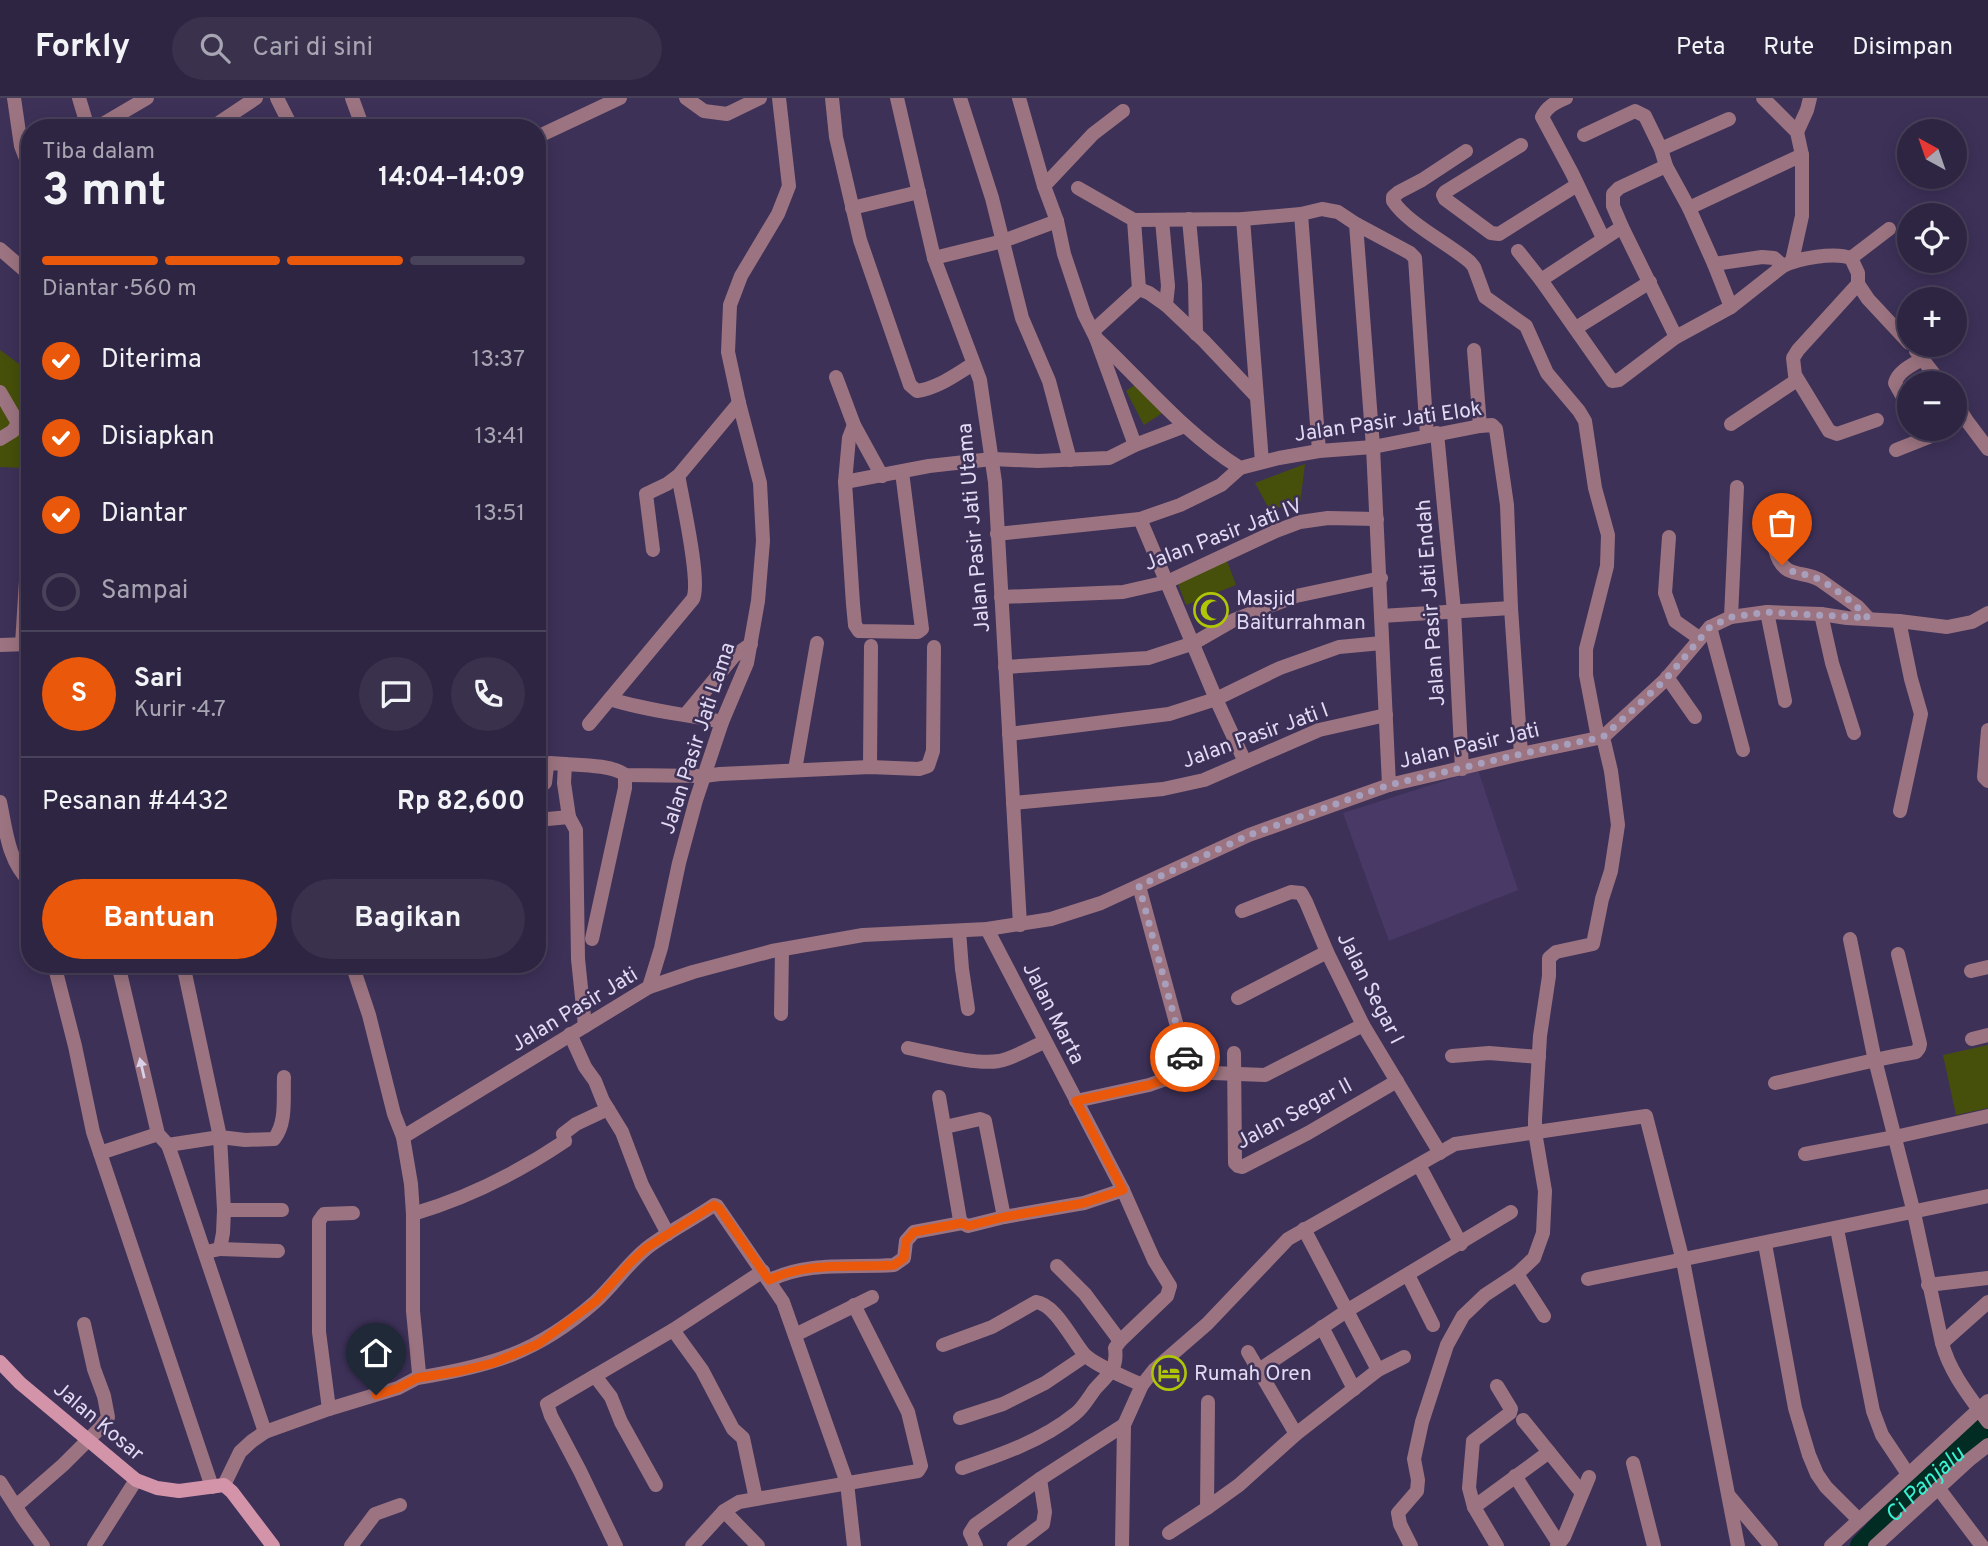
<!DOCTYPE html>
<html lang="id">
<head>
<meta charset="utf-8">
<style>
	:root { --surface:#2e2542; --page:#3a314d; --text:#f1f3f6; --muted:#a7a5b2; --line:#49425b; --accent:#ea580c }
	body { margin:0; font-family:Overpass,sans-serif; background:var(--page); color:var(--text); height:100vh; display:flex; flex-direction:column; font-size:26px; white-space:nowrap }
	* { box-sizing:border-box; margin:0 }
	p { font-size:23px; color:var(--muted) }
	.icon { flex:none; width:38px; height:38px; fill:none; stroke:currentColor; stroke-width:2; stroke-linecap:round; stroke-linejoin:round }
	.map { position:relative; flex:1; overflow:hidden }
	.details { position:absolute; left:21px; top:21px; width:525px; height:854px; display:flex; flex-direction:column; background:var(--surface); border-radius:28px; box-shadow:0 4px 18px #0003,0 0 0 2px var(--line) }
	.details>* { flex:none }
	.needle { width:46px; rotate:320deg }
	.buttons { position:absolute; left:1897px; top:21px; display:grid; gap:14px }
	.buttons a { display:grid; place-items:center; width:70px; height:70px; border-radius:50%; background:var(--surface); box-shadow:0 4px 18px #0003,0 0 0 2px var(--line); font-size:35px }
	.pin { position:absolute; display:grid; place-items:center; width:60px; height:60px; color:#fff; margin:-72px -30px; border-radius:50% 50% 50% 0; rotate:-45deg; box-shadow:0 0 7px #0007 }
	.pin .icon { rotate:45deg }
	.courier { position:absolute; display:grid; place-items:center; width:70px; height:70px; margin:-35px; border:5px solid #ea580c; border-radius:50%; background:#fff; color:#222; box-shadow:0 2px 9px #0007 }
	.summary em { font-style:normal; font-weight:700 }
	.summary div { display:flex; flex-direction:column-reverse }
	.summary { display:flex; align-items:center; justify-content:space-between; height:119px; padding:0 21px }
	h1 { font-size:46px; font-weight:700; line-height:52px }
	.bar { display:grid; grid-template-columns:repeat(4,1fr); gap:10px 7px; align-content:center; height:84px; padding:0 21px }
	.bar i { height:9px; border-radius:5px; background:var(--line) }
	.bar .on { background:var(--accent) }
	.bar p { grid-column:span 4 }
	.line { display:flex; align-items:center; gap:18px; padding:0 21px; border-top:2px solid var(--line) }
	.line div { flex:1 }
	.round { display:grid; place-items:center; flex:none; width:74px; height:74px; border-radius:37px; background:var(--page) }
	ol { padding:0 21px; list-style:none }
	li { display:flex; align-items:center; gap:21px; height:77px }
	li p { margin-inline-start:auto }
	li .icon { padding:7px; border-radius:50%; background:var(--accent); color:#fff; stroke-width:4 }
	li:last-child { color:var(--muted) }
	li i { width:38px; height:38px; border:4px solid var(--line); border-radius:50% }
	.button { display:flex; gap:14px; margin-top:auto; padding:14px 21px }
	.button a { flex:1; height:80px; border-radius:42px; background:var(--accent); color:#fff; font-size:28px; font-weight:700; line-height:80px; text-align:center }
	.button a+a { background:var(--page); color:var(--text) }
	header { display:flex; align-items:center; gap:42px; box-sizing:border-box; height:98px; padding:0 35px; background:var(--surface); border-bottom:2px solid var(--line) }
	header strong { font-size:33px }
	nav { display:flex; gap:38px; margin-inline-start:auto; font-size:24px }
	.search { width:490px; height:63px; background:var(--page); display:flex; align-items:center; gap:18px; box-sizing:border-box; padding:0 24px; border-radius:38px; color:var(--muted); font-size:26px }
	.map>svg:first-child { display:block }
	.built { fill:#483966 }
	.green { fill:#46500a }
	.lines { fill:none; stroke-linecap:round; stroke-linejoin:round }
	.river { stroke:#012c24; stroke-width:24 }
	.street { stroke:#9c7481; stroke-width:14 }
	.secondary { stroke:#d393a9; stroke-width:14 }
	.oneway { fill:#dad0e8 }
	.done { stroke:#a89fbd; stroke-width:7; stroke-dasharray:0 12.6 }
	.route { stroke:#ea580c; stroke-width:9 }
	.labels { text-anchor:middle; stroke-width:5; stroke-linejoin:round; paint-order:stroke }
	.street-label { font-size:21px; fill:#e1daf3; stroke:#3d3158 }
	.poi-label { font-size:21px; fill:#e1daf3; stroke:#3d3158; text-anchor:start }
	.water-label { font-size:23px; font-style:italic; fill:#3af3d3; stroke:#3d3158 }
</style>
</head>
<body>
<header>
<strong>Forkly</strong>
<div class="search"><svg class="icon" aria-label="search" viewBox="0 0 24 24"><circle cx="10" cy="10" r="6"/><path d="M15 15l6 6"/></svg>Cari di sini</div>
<nav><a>Peta</a><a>Rute</a><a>Disimpan</a></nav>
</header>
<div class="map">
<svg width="1988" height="1448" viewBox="0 0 1988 1448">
	<rect width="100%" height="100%" fill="#3d3158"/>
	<!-- built -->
	<path class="built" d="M1478,672L1518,792L1389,843L1343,715Z"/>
	<!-- green -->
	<g class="green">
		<path d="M0,252L30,274V349L24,370L0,369Z"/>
		<path d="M1139,284L1164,314L1144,327L1126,293Z"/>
		<path d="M1305,366L1300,406L1269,411L1255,385Z"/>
		<path d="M1227,463L1236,487L1186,507L1177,483Z"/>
		<path d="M1988,947V1010L1956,1017L1943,957Z"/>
	</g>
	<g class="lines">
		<!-- river -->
		<path class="river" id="s1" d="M1862,1448L1912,1396L1988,1327"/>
		<!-- street -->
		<g class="street">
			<path d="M14,0L21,48L30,71"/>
			<path d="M79,0L88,30"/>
			<path d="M277,0L292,30"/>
			<path d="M352,0L363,30"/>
			<path d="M686,0L704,13L727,16L760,0"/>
			<path d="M832,0L836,39L860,142L910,287L917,293C938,290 955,277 973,266"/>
			<path d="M897,0L934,160L980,282L995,384L1020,827"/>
			<path d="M960,0L992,100L1022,220L1049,283L1070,362"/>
			<path d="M1019,0L1044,88L1057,123L1064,156L1084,216L1096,240L1135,347"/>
			<path d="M1566,0C1555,5 1547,8 1542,19L1572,75L1603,140"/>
			<path d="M1763,0L1797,34L1802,57V118L1792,163"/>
			<path d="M96,30L147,0"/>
			<path d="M211,30L256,0"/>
			<path d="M1797,34L1807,12L1810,0"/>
			<path d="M1584,37L1635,13L1645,18L1661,51L1666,68L1689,110L1714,166L1731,209L1783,168"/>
			<path d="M537,39L620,0"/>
			<path d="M1521,47L1445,94L1443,97L1445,101L1491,135L1499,136L1577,87"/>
			<path d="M1661,51L1729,21"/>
			<path d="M1466,53L1422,82L1399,94L1393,99V103C1408,126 1448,145 1470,164L1474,169L1485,199L1526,228L1547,275L1579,313L1585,323L1595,390L1608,437L1607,468L1586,551V577L1598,640"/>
			<path d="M1666,68L1619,90L1613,96V108L1622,129L1676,239L1731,209"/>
			<path d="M1044,88L1093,36L1123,13"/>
			<path d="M1078,90L1134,122L1139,191L1093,233"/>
			<path d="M852,110L919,94"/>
			<path d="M1689,110L1802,57"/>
			<path d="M1189,121L1195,186L1196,236"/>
			<path d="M1243,121L1262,364"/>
			<path d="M1134,122L1243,121L1301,116"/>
			<path d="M1162,122L1168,188L1166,207L1204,243L1256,298"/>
			<path d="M1356,126L1373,349L1389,687"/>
			<path d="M0,151L30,177"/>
			<path d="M1518,153L1541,182L1612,283L1619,282L1676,239"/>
			<path d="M934,160L1003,143L1057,123"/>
			<path d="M1851,160L1889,131"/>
			<path d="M1714,166L1762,159L1774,160L1783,168C1799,160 1834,154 1851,160L1858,175V186L1868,201L1909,245"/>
			<path d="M1541,182L1622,129"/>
			<path d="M1858,186L1798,252L1793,260L1795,277L1829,333L1837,336L1877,322"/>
			<path d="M1139,191L1149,195L1166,207"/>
			<path d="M1576,230L1650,184"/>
			<path d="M1096,240C1143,284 1185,336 1240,370L1279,360L1319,353L1373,349L1480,328L1492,327L1496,331L1507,407L1511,510L1521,656"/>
			<path d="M1474,252L1480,328"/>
			<path d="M1916,253L1941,285"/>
			<path d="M836,279L854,327L882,378"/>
			<path d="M0,294L18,325L13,333L0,341"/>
			<path d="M1955,304L1967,323L1988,351"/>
			<path d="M1909,310L1895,285C1898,273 1912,267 1922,261"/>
			<path d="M1731,326L1797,282"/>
			<path d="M1437,335L1454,513L1462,671"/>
			<path d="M1896,352L1949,331"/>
			<path d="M1319,353L1301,116L1322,111L1338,114L1356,126L1410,155L1415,160L1427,338"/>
			<path d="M902,374L922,531L918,534L859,533L855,527L853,506L845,384L929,368L992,361L1038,363L1109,360L1135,347L1185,328"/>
			<path d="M845,384L849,340L854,327"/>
			<path d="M1770,409C1773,427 1770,461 1788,472C1798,477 1809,476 1820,482L1858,509L1868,520"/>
			<path d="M1140,421L1216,601L1245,664"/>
			<path d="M997,436L1140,421L1180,407L1221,387L1240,370"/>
			<path d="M1669,439L1665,495L1675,523L1699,540"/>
			<path d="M653,452L646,396L667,386L679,377L739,305"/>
			<path d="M1001,499L1123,494L1167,484L1276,433L1300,424L1328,420L1377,421"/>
			<path d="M1767,514L1785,603"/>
			<path d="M1821,516L1832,565L1854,635"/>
			<path d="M1381,518L1511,510"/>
			<path d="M1731,519L1737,389"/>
			<path d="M1899,523L1911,581L1921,616L1900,713"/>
			<path d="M1710,529L1743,652"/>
			<path d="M22,546L30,420"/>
			<path d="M0,547L30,546"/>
			<path d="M1005,569L1148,560L1194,545L1234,522L1296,498L1381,480"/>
			<path d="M1667,579L1695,619"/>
			<path d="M610,601C647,613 685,616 722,624"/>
			<path d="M686,616L734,558L751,546"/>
			<path d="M589,626L693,501C701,484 683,405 679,382"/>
			<path d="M1988,632L1984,679L1988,683"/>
			<path d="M1009,636L1169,616L1216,601L1280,570L1339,549L1382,545"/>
			<path d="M870,669L871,548"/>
			<path d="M795,672L817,545"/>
			<path d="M545,685L547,668L550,665L565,666"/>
			<path d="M0,704C6,732 8,763 30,784"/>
			<path d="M1013,705L1163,691L1204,682L1319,632L1386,617"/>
			<path d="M569,719L576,732L578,861L585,928"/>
			<path d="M537,722L569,719L564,685L565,666C581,667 613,667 625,677L704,678L720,676L870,669L919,671L928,668L933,653L934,549"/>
			<path d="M1139,788L1188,969L1186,974"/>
			<path d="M1242,813L1291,794L1301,795L1306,804L1327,854L1363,927L1440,1055"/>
			<path d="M959,833L962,871L968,911"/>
			<path d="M592,841L625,690V677"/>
			<path d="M1850,841L1874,958L1914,1115L1942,1245C1950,1275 1970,1299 1988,1324"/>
			<path d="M54,866L75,948L93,1034L212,1389"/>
			<path d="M118,866L158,1036L168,1047L174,1064L265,1334"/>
			<path d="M183,866L220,1039L224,1112L223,1135L220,1151L206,1154"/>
			<path d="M1971,873L1988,869"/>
			<path d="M649,889L661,850L679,765L696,702L722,624L747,565L758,503L763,443L760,385L739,305L728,254L730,207L741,178L778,116L789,88L779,0"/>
			<path d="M1238,900L1327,854"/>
			<path d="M781,916L782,852"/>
			<path d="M570,936L585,969L595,983L603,1003L622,1034L642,1087L668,1136"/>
			<path d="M1972,941L1988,937"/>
			<path d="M908,950C934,955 973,967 999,963C1014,960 1030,950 1044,944"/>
			<path d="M1234,955L1235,1065L1238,1068L1242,1069L1308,1035L1397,983"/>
			<path d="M1452,958L1489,955L1539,959"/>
			<path d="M1775,985C1822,975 1869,962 1916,954L1919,950L1920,946L1898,856"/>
			<path d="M939,999L960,1122L962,1125"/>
			<path d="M1076,1003L1149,987L1186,974L1265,977L1363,927"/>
			<path d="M945,1029L980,1021L985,1023L1004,1119"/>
			<path d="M403,1039L649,889L693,874L772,853L863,837L987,831L1051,821L1101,805L1249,737L1389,687L1521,656L1603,639L1665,582L1710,529L1731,519L1767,514L1821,516L1847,520L1899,523L1947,529L1972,524L1988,515"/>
			<path d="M168,1047L220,1039L245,1042L274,1041C287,1025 283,999 284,979"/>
			<path d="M100,1055L158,1036"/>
			<path d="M1805,1056L1895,1039L1988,1018"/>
			<path d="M1419,1067L1461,1146"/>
			<path d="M224,1112H282"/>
			<path d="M413,1116C467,1100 519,1074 565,1043L563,1036L576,1026L608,1011"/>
			<path d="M1304,1131L1378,1272"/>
			<path d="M1837,1131L1873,1313L1882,1337L1908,1376"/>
			<path d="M1765,1146L1795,1310L1809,1357L1817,1376L1826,1389L1859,1422"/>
			<path d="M220,1151L278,1153"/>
			<path d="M1057,1168L1085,1196L1120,1243"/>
			<path d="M1517,1176L1544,1218"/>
			<path d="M1408,1177L1433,1227"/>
			<path d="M1588,1181L1988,1098"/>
			<path d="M770,1182C809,1163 851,1170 894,1167L904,1160L906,1143L914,1134L962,1125L968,1128L1004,1119L1084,1105L1123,1092"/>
			<path d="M1928,1187L1988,1180"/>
			<path d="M1322,1229L1354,1291"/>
			<path d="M673,1232L763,1173"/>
			<path d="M795,1237L872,1199"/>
			<path d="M1942,1245L1988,1204"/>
			<path d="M943,1247L992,1229L1036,1204C1055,1206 1072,1242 1084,1256C1094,1267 1127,1280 1142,1287"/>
			<path d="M1248,1254L1296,1336"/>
			<path d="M1259,1272L1348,1212L1511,1114"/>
			<path d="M595,1278L611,1299L621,1324L656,1387"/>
			<path d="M417,1280C491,1268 537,1255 595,1204C614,1187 627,1166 647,1150C668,1134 692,1122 714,1107L717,1108L783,1204L847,1385L854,1448"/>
			<path d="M1497,1288L1511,1311L1510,1315L1473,1343L1469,1390L1474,1409L1497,1448"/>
			<path d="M1208,1304L1207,1410L1239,1387L1296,1336L1378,1272L1404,1259"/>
			<path d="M329,1311L319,1234V1123L324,1116L353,1115"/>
			<path d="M960,1320L1003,1306L1045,1285L1085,1258"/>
			<path d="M1523,1322L1582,1395"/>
			<path d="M1633,1365L1654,1448"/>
			<path d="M962,1370C1001,1357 1043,1342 1075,1316C1083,1310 1089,1299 1095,1291C1108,1276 1118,1272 1115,1250L1120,1243L1167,1198L1170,1188L1154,1162L1123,1092L987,831"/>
			<path d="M1515,1378L1559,1446"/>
			<path d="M0,1384L23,1420L43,1448"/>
			<path d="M224,1387L240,1354L252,1343L265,1334L329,1311L398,1290L417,1280L419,1275L413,1213V1116L411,1086L403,1039L394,1016L369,917L352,866"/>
			<path d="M1939,1391L1982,1448"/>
			<path d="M1730,1399L1771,1448"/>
			<path d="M16,1408L63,1367L100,1330L108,1319L104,1298L94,1271L84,1226"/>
			<path d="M1474,1409L1549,1354"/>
			<path d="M724,1413L739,1404L918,1373L921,1368L908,1314L854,1207"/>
			<path d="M1169,1435L1207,1410"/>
			<path d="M94,1448L136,1382"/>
			<path d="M351,1448L375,1416L400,1407"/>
			<path d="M616,1448L580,1373L551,1318L547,1306L673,1232L702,1272L733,1331L743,1340L756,1401"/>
			<path d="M692,1448L724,1413L758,1448"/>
			<path d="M976,1448L970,1435L975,1427L1040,1381L1124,1327"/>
			<path d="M1014,1448L1043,1426L1045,1414L1040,1381"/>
			<path d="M1122,1448L1124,1327L1142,1287L1154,1272L1207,1226L1288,1141L1455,1046L1646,1018L1683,1163L1738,1448"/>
			<path d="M1411,1448L1400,1426L1398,1415L1417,1393L1418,1382L1414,1361L1422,1324L1447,1247L1463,1218L1485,1197L1517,1176L1534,1160L1543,1135L1545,1093L1535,1034V1021L1540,938L1549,878V860L1556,854L1593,846L1602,801L1611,773L1618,727L1611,673L1603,639"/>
			<path d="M1557,1448L1564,1439L1589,1379"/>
			<path d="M1831,1448L1988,1303"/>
			<path d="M1875,1448L1969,1362L1988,1347"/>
		</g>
		<!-- secondary -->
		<path class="secondary" d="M0,1264L20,1285L136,1382L157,1390L179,1393L224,1387L232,1394L273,1448"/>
	</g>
	<!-- one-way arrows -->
	<defs><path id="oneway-solid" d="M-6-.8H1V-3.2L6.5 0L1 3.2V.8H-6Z" transform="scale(1.75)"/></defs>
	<use class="oneway" href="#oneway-solid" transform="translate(142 970) rotate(-103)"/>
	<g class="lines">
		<!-- done -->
		<path class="done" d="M1185,959L1139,788L1249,737L1389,687L1521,656L1603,639L1665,582L1710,529L1731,519L1767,514L1868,520C1858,508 1829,485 1814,479C1803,475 1792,476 1782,467"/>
		<!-- route -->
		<path class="route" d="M376,1297L398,1290L417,1280L460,1273L493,1265L538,1246L596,1203L630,1165L646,1150L714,1107L719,1110L769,1182C809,1163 851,1170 894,1167L904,1160L906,1143L914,1134L962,1125L968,1128L1004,1119L1084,1105L1123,1092L1076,1003L1149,987L1186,974L1188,969L1185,959"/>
	</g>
	<!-- icons -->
	<defs>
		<g id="mosque-ring" transform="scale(1.75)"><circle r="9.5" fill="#3d3158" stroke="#afc505" stroke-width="1.5"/><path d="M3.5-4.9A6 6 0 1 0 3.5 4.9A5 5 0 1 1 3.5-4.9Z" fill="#afc505"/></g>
		<g id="hotel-ring" transform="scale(1.75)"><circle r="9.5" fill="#3d3158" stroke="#afc505" stroke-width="1.5"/><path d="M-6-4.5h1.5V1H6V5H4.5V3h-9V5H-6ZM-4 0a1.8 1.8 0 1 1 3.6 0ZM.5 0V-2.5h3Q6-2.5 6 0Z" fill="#afc505"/></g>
	</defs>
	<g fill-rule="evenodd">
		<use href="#mosque-ring" x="1211" y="512"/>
		<use href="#hotel-ring" x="1169" y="1275"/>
	</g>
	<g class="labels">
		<!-- street labels -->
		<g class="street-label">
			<text transform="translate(1388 323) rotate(-8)" y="7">Jalan Pasir Jati Elok</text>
			<text transform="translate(973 430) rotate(-95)" y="7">Jalan Pasir Jati Utama</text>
			<text transform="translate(1223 436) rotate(-21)" y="7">Jalan Pasir Jati IV</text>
			<text transform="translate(1430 505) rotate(-94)" y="7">Jalan Pasir Jati Endah</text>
			<text transform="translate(1255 637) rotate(-20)" y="7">Jalan Pasir Jati I</text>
			<text transform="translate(697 640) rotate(-72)" y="7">Jalan Pasir Jati Lama</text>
			<text transform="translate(1469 647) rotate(-13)" y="7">Jalan Pasir Jati</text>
			<text transform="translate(1371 890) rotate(63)" y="7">Jalan Segar I</text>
			<text transform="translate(574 911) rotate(-31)" y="7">Jalan Pasir Jati</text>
			<text transform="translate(1054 915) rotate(63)" y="7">Jalan Marta</text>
			<text transform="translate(1294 1015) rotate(-28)" y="7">Jalan Segar II</text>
			<text transform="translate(99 1323) rotate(40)" y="7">Jalan Kosar</text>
		</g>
		<!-- poi labels -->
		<g class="poi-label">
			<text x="1236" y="507">Masjid<tspan x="1236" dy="24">Baiturrahman</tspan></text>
			<text x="1194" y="1282">Rumah Oren</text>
		</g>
		<!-- water labels -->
		<g class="water-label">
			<text dy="8" stroke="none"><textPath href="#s1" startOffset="88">Ci Panjalu</textPath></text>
		</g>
	</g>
</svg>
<div class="buttons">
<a><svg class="needle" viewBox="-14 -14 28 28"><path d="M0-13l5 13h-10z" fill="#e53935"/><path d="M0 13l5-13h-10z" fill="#a7a5b2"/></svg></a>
<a><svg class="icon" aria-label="locate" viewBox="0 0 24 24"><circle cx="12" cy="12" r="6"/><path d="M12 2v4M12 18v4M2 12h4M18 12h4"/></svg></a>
<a>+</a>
<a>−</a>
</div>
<div class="pin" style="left:1782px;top:467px;background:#ea580c"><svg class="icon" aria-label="bag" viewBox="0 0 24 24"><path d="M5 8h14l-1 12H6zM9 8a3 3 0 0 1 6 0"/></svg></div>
<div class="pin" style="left:376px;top:1297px;background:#1f2937"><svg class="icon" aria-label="home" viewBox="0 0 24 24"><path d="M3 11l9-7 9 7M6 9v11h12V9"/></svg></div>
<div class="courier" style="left:1185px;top:959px"><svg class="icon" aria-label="car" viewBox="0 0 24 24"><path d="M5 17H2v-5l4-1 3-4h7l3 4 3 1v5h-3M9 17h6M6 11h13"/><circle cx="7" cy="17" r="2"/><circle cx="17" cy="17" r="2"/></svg></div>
<section class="details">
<div class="summary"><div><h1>3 mnt</h1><p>Tiba dalam</p></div><em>14:04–14:09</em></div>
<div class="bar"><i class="on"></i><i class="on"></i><i class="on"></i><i></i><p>Diantar · 560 m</p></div>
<ol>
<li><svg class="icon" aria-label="check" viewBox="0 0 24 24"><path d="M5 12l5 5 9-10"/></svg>Diterima<p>13:37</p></li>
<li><svg class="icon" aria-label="check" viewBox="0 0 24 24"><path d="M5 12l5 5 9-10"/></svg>Disiapkan<p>13:41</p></li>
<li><svg class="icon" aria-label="check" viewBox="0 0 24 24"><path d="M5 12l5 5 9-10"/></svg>Diantar<p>13:51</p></li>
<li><i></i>Sampai</li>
</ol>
<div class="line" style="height:126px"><b class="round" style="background:var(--accent);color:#fff">S</b><div><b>Sari</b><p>Kurir · 4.7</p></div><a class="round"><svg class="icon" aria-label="chat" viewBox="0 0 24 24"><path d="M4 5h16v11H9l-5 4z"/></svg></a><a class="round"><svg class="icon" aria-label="phone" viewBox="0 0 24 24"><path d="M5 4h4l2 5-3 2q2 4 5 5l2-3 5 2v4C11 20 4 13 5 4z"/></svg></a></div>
<div class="line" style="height:91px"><div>Pesanan #4432</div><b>Rp 82,600</b></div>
<div class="button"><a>Bantuan</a><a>Bagikan</a></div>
</section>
</div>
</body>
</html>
